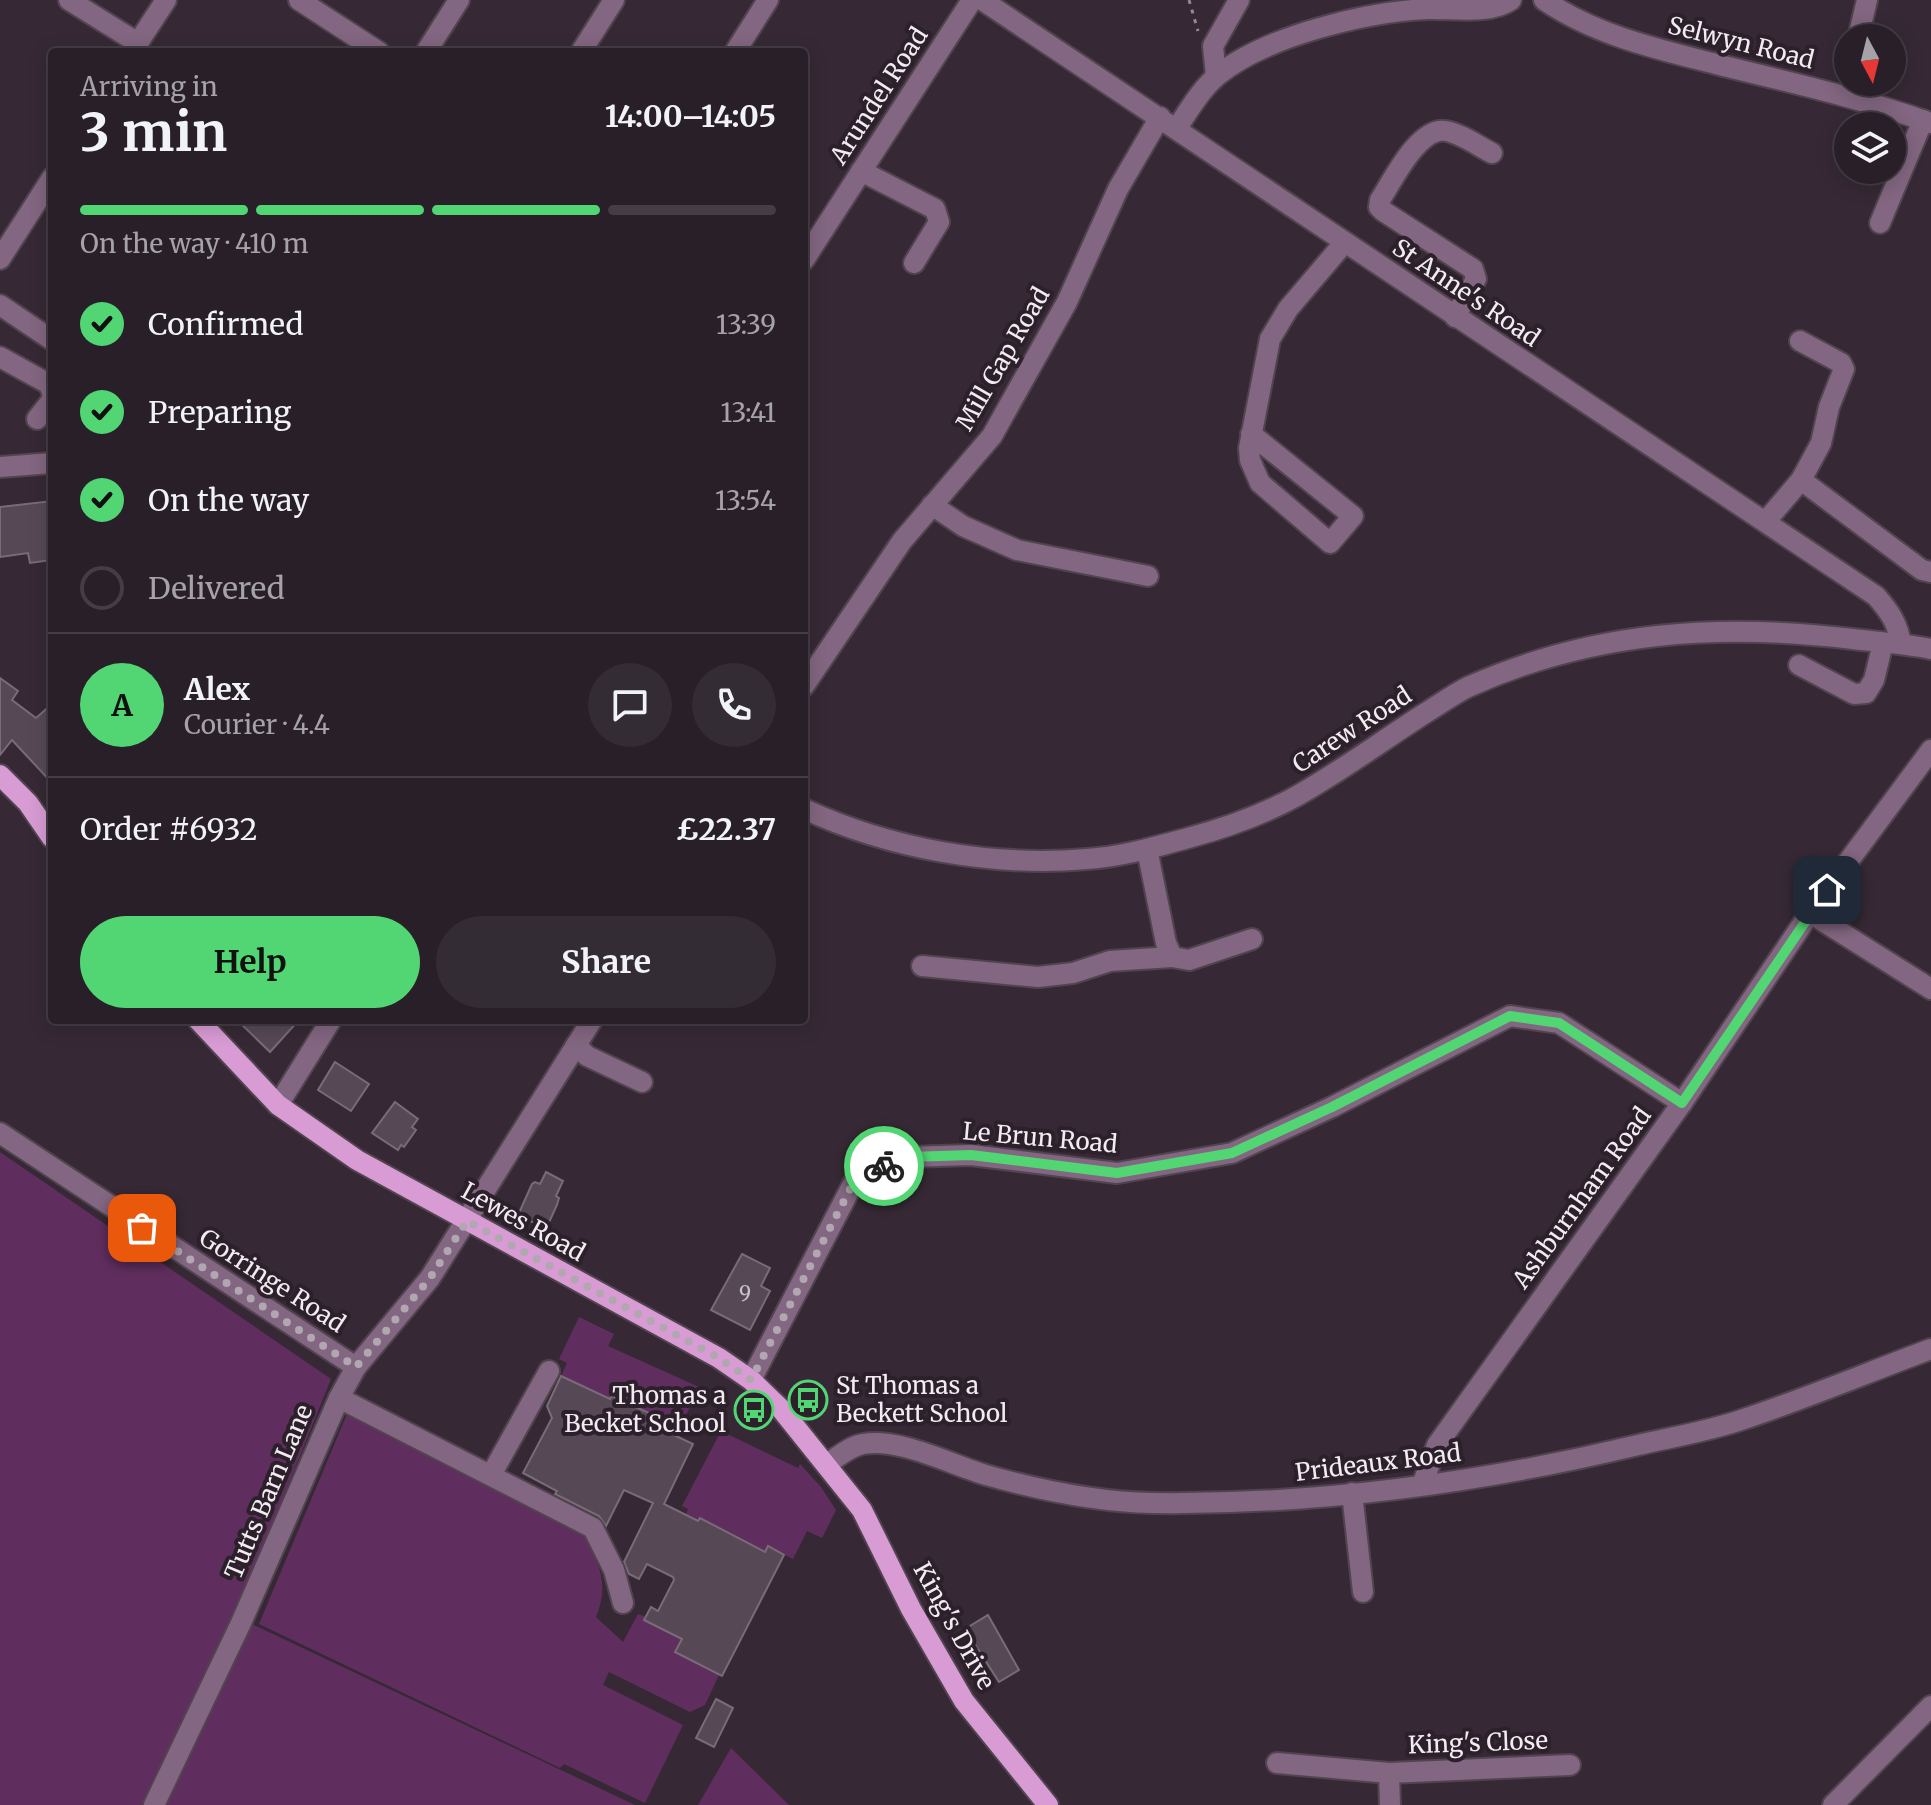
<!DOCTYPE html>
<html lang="en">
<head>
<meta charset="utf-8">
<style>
	:root { --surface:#281f28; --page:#342c34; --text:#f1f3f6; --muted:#a5a2a8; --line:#443d45; --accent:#52d673 }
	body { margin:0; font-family:Merriweather,serif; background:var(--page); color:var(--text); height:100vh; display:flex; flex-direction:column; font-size:30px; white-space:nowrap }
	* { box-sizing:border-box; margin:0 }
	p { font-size:26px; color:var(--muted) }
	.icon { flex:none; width:44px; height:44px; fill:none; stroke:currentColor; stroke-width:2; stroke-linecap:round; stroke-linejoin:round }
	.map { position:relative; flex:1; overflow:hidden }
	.side { position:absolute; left:48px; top:48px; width:760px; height:976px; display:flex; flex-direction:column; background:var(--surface); border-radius:8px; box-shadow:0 4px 20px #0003,0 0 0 2px var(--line) }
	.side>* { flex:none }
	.needle { width:52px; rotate:173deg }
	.fabs { position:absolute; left:1834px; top:24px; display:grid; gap:16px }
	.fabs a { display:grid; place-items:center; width:72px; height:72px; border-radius:50%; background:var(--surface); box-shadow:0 4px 20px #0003,0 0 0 2px var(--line); font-size:40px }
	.pin { position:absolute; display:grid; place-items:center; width:68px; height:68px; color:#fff; margin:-34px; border-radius:16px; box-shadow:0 4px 12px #0006 }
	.courier { position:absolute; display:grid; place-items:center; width:80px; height:80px; margin:-40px; border:6px solid #52d673; border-radius:50%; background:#fff; color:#222; box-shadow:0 2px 10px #0007 }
	.overview em { font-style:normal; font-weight:700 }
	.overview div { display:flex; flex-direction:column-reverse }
	.overview { display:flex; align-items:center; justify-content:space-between; height:136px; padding:0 32px }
	h1 { font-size:52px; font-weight:700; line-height:60px }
	.bar { display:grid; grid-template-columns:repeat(4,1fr); gap:12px 8px; align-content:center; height:96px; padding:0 32px }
	.bar i { height:10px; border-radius:6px; background:var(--line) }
	.bar .current { background:var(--accent) }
	.bar p { grid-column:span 4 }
	.line { display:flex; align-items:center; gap:20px; padding:0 32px; border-top:2px solid var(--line) }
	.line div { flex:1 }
	.round { display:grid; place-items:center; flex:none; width:84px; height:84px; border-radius:42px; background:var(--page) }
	ol { padding:0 32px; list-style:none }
	li { display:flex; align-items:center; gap:24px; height:88px }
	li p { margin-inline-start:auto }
	li .icon { padding:8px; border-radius:50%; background:var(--accent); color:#111; stroke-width:4 }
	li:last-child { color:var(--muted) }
	li i { width:44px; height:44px; border:4px solid var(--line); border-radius:50% }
	.primary-button { display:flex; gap:16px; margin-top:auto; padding:16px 32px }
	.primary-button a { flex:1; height:92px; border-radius:48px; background:var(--accent); color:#111; font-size:32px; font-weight:700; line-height:92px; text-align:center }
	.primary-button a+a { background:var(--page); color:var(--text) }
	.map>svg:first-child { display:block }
	.green { fill:#602e5e }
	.building { fill:#564955; stroke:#796b78; stroke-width:2 }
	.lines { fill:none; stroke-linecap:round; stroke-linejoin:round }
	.minor-casing { stroke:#50444f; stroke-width:24 }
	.major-casing { stroke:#50444f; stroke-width:24 }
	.path { stroke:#948a93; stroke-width:3; stroke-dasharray:4 6; stroke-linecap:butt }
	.minor { stroke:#836681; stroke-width:20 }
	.major { stroke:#d89bd4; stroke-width:20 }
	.done { stroke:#b1a7b0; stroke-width:8; stroke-dasharray:0 14.4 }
	.route { stroke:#52d673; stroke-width:10 }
	.labels { text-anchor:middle; stroke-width:8; stroke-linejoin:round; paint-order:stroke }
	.number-label { font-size:20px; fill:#ccc2cb }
	.street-label { font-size:24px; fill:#f3ebf2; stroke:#2c202b }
	.poi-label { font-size:24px; fill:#f3ebf2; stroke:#2c202b; text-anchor:start }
</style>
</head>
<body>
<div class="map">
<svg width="1931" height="1805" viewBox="0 0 1931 1805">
	<rect width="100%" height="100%" fill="#362935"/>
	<!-- green -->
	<g class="green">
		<path d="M0,1152L331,1379L235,1616L635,1805H0Z"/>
		<path d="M579,1317L614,1334L608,1346L699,1387L683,1422L664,1414L662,1419L612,1396L610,1399L561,1376L567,1363L559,1359Z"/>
		<path d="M347,1414L588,1538C600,1570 609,1584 596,1617L623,1642L638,1614L646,1617L645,1620L682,1639L675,1652L719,1675L705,1705L690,1712L609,1672L603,1685L683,1725L645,1803L564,1764L560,1768L259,1624Z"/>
		<path d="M721,1431L798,1468L800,1464L821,1487L836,1510L822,1538L807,1531L793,1559L768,1546L765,1552L700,1518L698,1521L686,1514L688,1509L682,1506Z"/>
		<path d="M731,1748L789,1805H698Z"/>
	</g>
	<!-- building -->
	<g class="building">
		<path d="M52,501V560L30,563L28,553L0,557V507Z"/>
		<path d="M0,678L18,691L12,700L36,718L52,704V783L12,740L0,755Z"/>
		<path d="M237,1020H299L270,1052Z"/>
		<path d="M335,1062L369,1084L351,1111L318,1090Z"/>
		<path d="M395,1102L418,1119L412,1127L416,1130L404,1147L401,1145L398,1150L372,1133Z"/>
		<path d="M546,1172L563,1181L556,1196L559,1198L557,1205L546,1229L518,1215L532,1184L535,1182L540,1184Z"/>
		<path d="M742,1254L770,1268L761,1286L770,1291L750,1330L711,1310Z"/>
		<path d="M561,1376L610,1399L612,1396L662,1419L659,1428L693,1444L664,1504L698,1521L700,1518L765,1552L768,1546L784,1555L722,1676L675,1652L682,1639L644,1620L651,1607L658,1611L674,1580L673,1577L647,1564L639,1579L629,1574L624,1562L653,1503L624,1490L606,1526L599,1516L555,1494L557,1491L523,1473L552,1418L547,1406Z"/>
		<path d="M988,1615L1019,1670L999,1682L965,1629Z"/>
		<path d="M716,1699L733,1708L714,1747L696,1738Z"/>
	</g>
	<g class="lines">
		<!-- minor casing -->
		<g class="minor-casing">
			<g id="minor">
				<path d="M69,0L138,43"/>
				<path d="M299,0L379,52"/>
				<path d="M982,0L1876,596C1890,612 1898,624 1901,644"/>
				<path d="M1544,0C1595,35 1657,49 1716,64C1788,82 1861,98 1931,123"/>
				<path d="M1858,38L1867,0"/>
				<path d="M132,52L166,0"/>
				<path d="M426,52L459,0"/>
				<path d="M581,52L614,0"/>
				<path d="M735,52L768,0"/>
				<path d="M1216,76L1213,46L1239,0"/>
				<path d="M1177,128C1189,110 1201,89 1218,75C1266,36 1366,12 1427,9C1452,8 1490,15 1511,0"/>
				<path d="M861,171L935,209L939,222L914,263"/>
				<path d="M1880,223L1923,120"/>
				<path d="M0,259L52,178"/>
				<path d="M804,260L972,0"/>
				<path d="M0,305L52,340"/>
				<path d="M1455,317L1476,279L1473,269L1383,211L1379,207L1380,200C1393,180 1419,126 1446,131C1462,134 1478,146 1492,153"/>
				<path d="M0,357L49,384L52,393"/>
				<path d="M37,419L52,400"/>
				<path d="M1251,434L1353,516L1330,543L1260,483L1250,460L1249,448L1270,339L1288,309L1344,243"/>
				<path d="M0,467L52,463"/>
				<path d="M1801,480L1922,570L1931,572"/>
				<path d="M932,505L963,526L1017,550L1148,576"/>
				<path d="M1766,521L1801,480L1821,443L1829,407L1844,369L1841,363L1800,341"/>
				<path d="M1799,665L1854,694L1866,693L1874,680L1883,643"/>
				<path d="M804,686L902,541L992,436L1067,302L1118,189L1160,117"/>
				<path d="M804,809C891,849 992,867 1087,859C1121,857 1155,847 1188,838C1225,828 1260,816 1295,797C1340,772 1383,740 1427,712C1440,704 1454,694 1468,687C1593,631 1719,623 1853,639C1879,642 1906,644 1931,649"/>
				<path d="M1147,849L1166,943L1172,957L1189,960L1252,939"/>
				<path d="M1810,913L1931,989"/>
				<path d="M922,966L1038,977L1073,973L1110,961L1172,957"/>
				<path d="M576,1045L587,1056L642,1082"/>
				<path d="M278,1105L331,1020"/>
				<path d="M0,1133L356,1367"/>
				<path d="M751,1380L857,1176L908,1157L971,1155L1117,1173L1232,1153L1332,1107L1510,1016L1559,1023L1682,1103"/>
				<path d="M339,1398L593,1528L614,1570L623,1603"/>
				<path d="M827,1464C838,1457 850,1446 863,1444C898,1437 952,1465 986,1475C1039,1490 1097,1502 1152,1503C1315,1505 1480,1483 1638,1445C1673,1437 1710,1431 1744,1419C1807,1398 1869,1372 1931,1349"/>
				<path d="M491,1475L549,1371"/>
				<path d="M1422,1485L1437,1445L1682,1103L1810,913L1931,750"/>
				<path d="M1352,1493L1363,1592"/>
				<path d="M1277,1763L1389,1773L1570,1765"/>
				<path d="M1389,1773L1390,1805"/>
				<path d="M154,1805L241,1623L339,1398L356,1367L430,1278L592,1020"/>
				<path d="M1833,1805L1931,1706"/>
			</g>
		</g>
		<!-- major casing -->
		<g class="major-casing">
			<g id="major">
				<path d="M0,775L28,803L52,838"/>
				<path d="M198,1020L278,1105L357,1160L719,1358L751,1380L781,1409L862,1510L911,1609L964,1701L1048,1805"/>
			</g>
		</g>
		<!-- path -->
		<path class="path" d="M1189,0L1198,31"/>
		<!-- minor -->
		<use href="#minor" class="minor"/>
		<!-- major -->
		<use href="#major" class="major"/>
	</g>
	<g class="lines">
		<!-- done -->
		<path class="done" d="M142,1228L356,1367L430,1278L467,1221L719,1358L751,1380L857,1176L884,1166"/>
		<!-- route -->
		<path class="route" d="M884,1166L908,1157L971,1155L1117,1173L1232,1153L1332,1107L1510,1016L1559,1023L1682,1103L1827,890"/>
	</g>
	<!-- icons -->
	<defs>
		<g id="bus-ring" transform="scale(2)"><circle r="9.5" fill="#2c202b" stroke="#52d673" stroke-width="1.5"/><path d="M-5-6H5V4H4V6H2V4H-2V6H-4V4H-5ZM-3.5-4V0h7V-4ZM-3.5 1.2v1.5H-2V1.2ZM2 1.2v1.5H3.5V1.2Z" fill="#52d673"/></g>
	</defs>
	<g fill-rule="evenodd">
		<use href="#bus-ring" x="808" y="1400"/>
		<use href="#bus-ring" x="754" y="1410"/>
	</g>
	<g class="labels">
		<!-- number labels -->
		<g class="number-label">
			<text x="745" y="1301">9</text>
		</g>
		<!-- street labels -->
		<g class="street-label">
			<text transform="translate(1741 43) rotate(14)" y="8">Selwyn Road</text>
			<text transform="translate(879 96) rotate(-57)" y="8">Arundel Road</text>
			<text transform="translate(1466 293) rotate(34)" y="8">St Anne's Road</text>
			<text transform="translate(1003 359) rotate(-60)" y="8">Mill Gap Road</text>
			<text transform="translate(1352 730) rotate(-33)" y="8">Carew Road</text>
			<text transform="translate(1040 1138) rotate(5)" y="8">Le Brun Road</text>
			<text transform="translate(1582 1198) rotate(-54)" y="8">Ashburnham Road</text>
			<text transform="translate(523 1222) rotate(29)" y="8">Lewes Road</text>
			<text transform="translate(272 1281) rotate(33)" y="8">Gorringe Road</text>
			<text transform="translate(1378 1463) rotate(-7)" y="8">Prideaux Road</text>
			<text transform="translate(269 1492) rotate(-67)" y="8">Tutts Barn Lane</text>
			<text transform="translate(954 1626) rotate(61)" y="8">King's Drive</text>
			<text transform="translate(1478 1743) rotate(-2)" y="8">King's Close</text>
		</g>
		<!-- poi labels -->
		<g class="poi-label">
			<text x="836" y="1394">St Thomas a<tspan x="836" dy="28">Beckett School</tspan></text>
			<text x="726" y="1404" text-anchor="end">Thomas a<tspan x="726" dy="28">Becket School</tspan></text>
		</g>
	</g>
</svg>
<div class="fabs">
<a><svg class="needle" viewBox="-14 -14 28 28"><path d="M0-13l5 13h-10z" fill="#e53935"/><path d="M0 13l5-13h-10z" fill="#a5a2a8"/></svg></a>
<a><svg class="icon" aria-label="layers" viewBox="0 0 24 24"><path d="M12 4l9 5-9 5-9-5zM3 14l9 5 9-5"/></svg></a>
</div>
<div class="pin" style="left:142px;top:1228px;background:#ea580c"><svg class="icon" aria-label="bag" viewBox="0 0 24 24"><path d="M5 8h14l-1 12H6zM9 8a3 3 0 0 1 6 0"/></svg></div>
<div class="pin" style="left:1827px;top:890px;background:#1f2937"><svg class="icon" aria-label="home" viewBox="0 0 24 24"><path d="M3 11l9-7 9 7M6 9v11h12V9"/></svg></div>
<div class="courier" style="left:884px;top:1166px"><svg class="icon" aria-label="bike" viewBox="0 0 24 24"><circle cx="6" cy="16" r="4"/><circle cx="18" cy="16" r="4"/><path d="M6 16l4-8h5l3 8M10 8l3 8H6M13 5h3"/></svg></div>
<section class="side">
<div class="overview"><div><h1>3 min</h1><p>Arriving in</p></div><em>14:00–14:05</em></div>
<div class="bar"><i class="current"></i><i class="current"></i><i class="current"></i><i></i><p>On the way · 410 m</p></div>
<ol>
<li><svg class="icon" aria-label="check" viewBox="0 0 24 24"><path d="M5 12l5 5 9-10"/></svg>Confirmed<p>13:39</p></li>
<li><svg class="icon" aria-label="check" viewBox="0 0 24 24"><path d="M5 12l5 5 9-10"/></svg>Preparing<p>13:41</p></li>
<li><svg class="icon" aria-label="check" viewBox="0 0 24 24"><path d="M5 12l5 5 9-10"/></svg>On the way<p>13:54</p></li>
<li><i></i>Delivered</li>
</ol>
<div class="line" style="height:144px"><b class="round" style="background:var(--accent);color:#111">A</b><div><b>Alex</b><p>Courier · 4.4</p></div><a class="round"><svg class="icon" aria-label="chat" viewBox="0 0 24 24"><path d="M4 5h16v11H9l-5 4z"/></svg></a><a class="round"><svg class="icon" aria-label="phone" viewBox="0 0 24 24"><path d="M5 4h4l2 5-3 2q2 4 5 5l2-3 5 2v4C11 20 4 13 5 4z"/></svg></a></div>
<div class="line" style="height:104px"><div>Order #6932</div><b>£22.37</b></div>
<div class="primary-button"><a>Help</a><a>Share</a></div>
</section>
</div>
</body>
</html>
